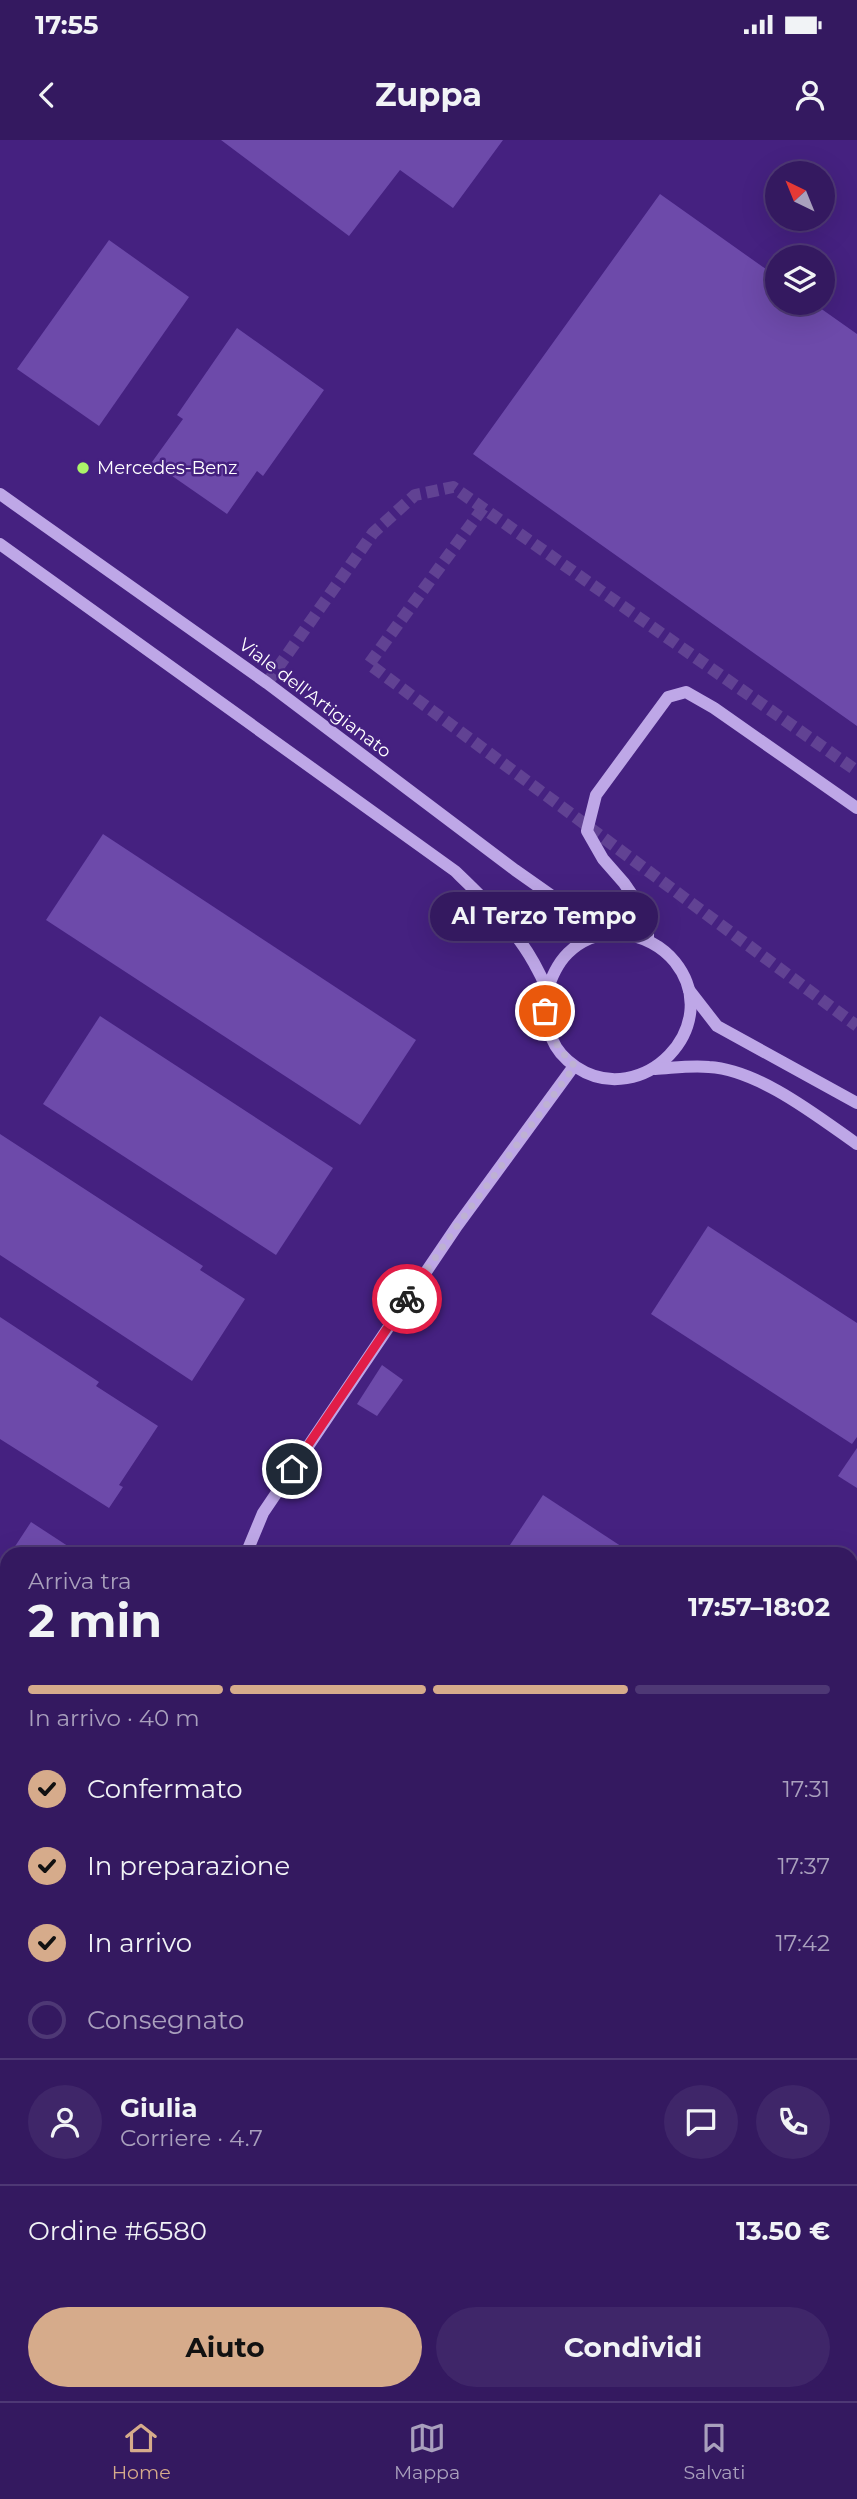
<!DOCTYPE html>
<html lang="it">
<head>
<meta charset="utf-8">
<style>
	:root { --surface:#341960; --page:#3f2669; --text:#f1f3f6; --muted:#a9a0bd; --line:#4e3875; --accent:#d6ab8b }
	body { margin:0; font-family:Montserrat,sans-serif; background:var(--page); color:var(--text); height:100vh; display:flex; flex-direction:column; font-size:26px; white-space:nowrap }
	* { box-sizing:border-box; margin:0 }
	p { font-size:23px; color:var(--muted) }
	.icon { flex:none; width:38px; height:38px; fill:none; stroke:currentColor; stroke-width:2; stroke-linecap:round; stroke-linejoin:round }
	.map { position:relative; flex:1; overflow:hidden }
	.sheet { position:absolute; left:0px; top:1407px; width:858px; height:854px; display:flex; flex-direction:column; background:var(--surface); border-radius:21px 21px 0 0; box-shadow:0 7px 28px #0002,0 0 0 2px var(--line) }
	.sheet>* { flex:none }
	.needle { width:46px; rotate:317deg }
	.tools { position:absolute; left:765px; top:21px; display:grid; gap:14px }
	.tools a { display:grid; place-items:center; width:70px; height:70px; border-radius:50%; background:var(--surface); box-shadow:0 7px 28px #0002,0 0 0 2px var(--line); font-size:35px }
	.pin { position:absolute; display:grid; place-items:center; width:60px; height:60px; color:#fff; margin:-30px; border:4px solid #fff; border-radius:50%; box-shadow:0 2px 7px #0007 }
	.courier { position:absolute; display:grid; place-items:center; width:70px; height:70px; margin:-35px; border:5px solid #e11d48; border-radius:50%; background:#fff; color:#222; box-shadow:0 2px 9px #0007 }
	.bubble { position:absolute; height:49px; border-radius:24px; background:var(--surface); box-shadow:0 7px 28px #0002,0 0 0 2px var(--line); font-size:23px; font-weight:700; line-height:49px; text-align:center }
	.summary em { font-style:normal; font-weight:700 }
	.summary div { display:flex; flex-direction:column-reverse }
	.summary { display:flex; align-items:center; justify-content:space-between; height:119px; padding:0 28px }
	h1 { font-size:46px; font-weight:700; line-height:52px }
	.bar { display:grid; grid-template-columns:repeat(4,1fr); gap:10px 7px; align-content:center; height:84px; padding:0 28px }
	.bar i { height:9px; border-radius:5px; background:var(--line) }
	.bar .on { background:var(--accent) }
	.bar p { grid-column:span 4 }
	.line { display:flex; align-items:center; gap:18px; padding:0 28px; border-top:2px solid var(--line) }
	.line div { flex:1 }
	.round { display:grid; place-items:center; flex:none; width:74px; height:74px; border-radius:37px; background:var(--page) }
	ol { padding:0 28px; list-style:none }
	li { display:flex; align-items:center; gap:21px; height:77px }
	li p { margin-inline-start:auto }
	li .icon { padding:7px; border-radius:50%; background:var(--accent); color:#111; stroke-width:4 }
	li:last-child { color:var(--muted) }
	li i { width:38px; height:38px; border:4px solid var(--line); border-radius:50% }
	.primary-button { display:flex; gap:14px; margin-top:auto; padding:14px 28px }
	.primary-button a { flex:1; height:80px; border-radius:42px; background:var(--accent); color:#111; font-size:28px; font-weight:700; line-height:80px; text-align:center }
	.primary-button a+a { background:var(--page); color:var(--text) }
	.status { display:flex; justify-content:space-between; align-items:center; height:49px; padding:0 35px; background:var(--surface); direction:ltr }
	.status svg { height:19px; fill:currentColor }
	header { display:flex; justify-content:space-between; align-items:center; height:91px; padding:0 28px; background:var(--surface); font-size:32px; font-weight:700 }
	.tabs { display:flex; justify-content:space-around; align-items:center; height:98px; border-top:2px solid var(--line); background:var(--surface); font-size:19px; color:var(--muted) }
	.tabs a { display:grid; justify-items:center; gap:4px }
	.tabs .on { color:var(--accent) }
	.map>svg:first-child { display:block }
	.building { fill:#6d4aaa }
	.lines { fill:none; stroke-linecap:round; stroke-linejoin:round }
	.minor-tunnel { stroke:#614293; stroke-width:12; stroke-dasharray:12 6; stroke-linecap:butt }
	.minor { stroke:#bea7e7; stroke-width:12 }
	.done { stroke:#beb1d3; stroke-width:7; stroke-dasharray:0 12.6 }
	.route { stroke:#e11d48; stroke-width:9 }
	.poi-dot { fill:#abf469; stroke:#452180; stroke-width:2.5 }
	.labels { text-anchor:middle; stroke-width:5; stroke-linejoin:round; paint-order:stroke }
	.poi-label { font-size:18px; fill:#fff; stroke:#452180; text-anchor:start }
	.street-label { font-size:18px; fill:#fff; stroke:#452180 }
</style>
</head>
<body>
<div class="status"><b>17:55</b><svg viewBox="0 0 49 12"><path d="M0 12V9h3v3zM5 12V6h3v6zM10 12V3h3v9zM15 12V0h3v12zM26 1h20v11H26zM47 4h2v5h-2z"/></svg></div>
<header><svg class="icon" aria-label="back" viewBox="0 0 24 24"><path d="M15 5l-7 7 7 7"/></svg>Zuppa<svg class="icon" aria-label="person" viewBox="0 0 24 24"><circle cx="12" cy="8" r="4"/><path d="M4 21q1-7 8-7t8 7"/></svg></header>
<div class="map">
<svg width="857" height="2261" viewBox="0 0 857 2261">
	<rect width="100%" height="100%" fill="#452180"/>
	<!-- building -->
	<g class="building">
		<path d="M221,0H503L453,68L400,30L349,96Z"/>
		<path d="M660,54L777,137V163H813L857,194V586L473,314Z"/>
		<path d="M109,100L189,157L99,286L17,229Z"/>
		<path d="M237,188L324,250L263,336L257,331L227,374L152,322L183,279L177,275Z"/>
		<path d="M103,694L416,900L360,985L46,780Z"/>
		<path d="M100,876L333,1028L276,1115L43,964Z"/>
		<path d="M0,994L203,1126L200,1130L245,1159L192,1241L0,1115Z"/>
		<path d="M708,1086L857,1183V1297L852,1304L651,1174Z"/>
		<path d="M0,1177L99,1242L96,1246L158,1286L119,1345L123,1347L109,1368L0,1299Z"/>
		<path d="M382,1225L403,1240L377,1276L357,1264Z"/>
		<path d="M857,1308V1348L838,1336Z"/>
		<path d="M543,1355L633,1414H504Z"/>
		<path d="M31,1382L80,1414H10Z"/>
		<path d="M7,1419V1482L0,1477V1429Z"/>
		<path d="M850,1537L857,1542V1582L850,1591Z"/>
		<path d="M0,1546L7,1551V1606L0,1617Z"/>
		<path d="M197,2254H240L251,2261H192Z"/>
		<path d="M335,2254H492L487,2261H346Z"/>
	</g>
	<g class="lines">
		<!-- minor-tunnel -->
		<g class="minor-tunnel">
			<path d="M483,368L369,524L857,886"/>
			<path d="M267,543L373,393L415,355L453,347L857,631"/>
		</g>
		<!-- minor -->
		<g class="minor">
			<path d="M0,354L267,543L515,730L606,794"/>
			<path d="M0,404L455,731C484,759 514,787 534,823C538,831 546,843 546,852C549,883 544,905 576,927C642,971 726,886 675,822C649,790 599,783 568,813C557,824 552,837 547,850"/>
			<path d="M648,800V778L624,743L603,719L587,691L596,655L668,557L686,552L714,568L857,668"/>
			<path d="M689,850L717,886L857,963"/>
			<path d="M655,929C673,928 692,925 709,927C759,930 817,976 857,1004"/>
			<path d="M246,1414L263,1373L457,1086L574,926"/>
			<path d="M0,2187L7,2167"/>
			<path d="M850,2189L857,2185"/>
			<path d="M754,2261L758,2254"/>
		</g>
	</g>
	<g class="lines">
		<!-- done -->
		<path class="done" d="M407,1159L457,1086L575,926C557,909 550,895 545,871"/>
		<!-- route -->
		<path class="route" d="M292,1329L407,1159"/>
	</g>
	<!-- markers -->
	<circle class="poi-dot" cx="83" cy="328" r="7"/>
	<g class="labels">
		<!-- poi labels -->
		<g class="poi-label">
			<text x="97" y="334">Mercedes-Benz</text>
		</g>
		<!-- street labels -->
		<g class="street-label">
			<text transform="translate(315 558) rotate(37)" y="6">Viale dell'Artigianato</text>
		</g>
	</g>
</svg>
<div class="tools">
<a><svg class="needle" viewBox="-14 -14 28 28"><path d="M0-13l5 13h-10z" fill="#e53935"/><path d="M0 13l5-13h-10z" fill="#a9a0bd"/></svg></a>
<a><svg class="icon" aria-label="layers" viewBox="0 0 24 24"><path d="M12 4l9 5-9 5-9-5zM3 14l9 5 9-5"/></svg></a>
</div>
<div class="pin" style="left:545px;top:871px;background:#ea580c"><svg class="icon" aria-label="bag" viewBox="0 0 24 24"><path d="M5 8h14l-1 12H6zM9 8a3 3 0 0 1 6 0"/></svg></div>
<div class="pin" style="left:292px;top:1329px;background:#1f2937"><svg class="icon" aria-label="home" viewBox="0 0 24 24"><path d="M3 11l9-7 9 7M6 9v11h12V9"/></svg></div>
<div class="courier" style="left:407px;top:1159px"><svg class="icon" aria-label="bike" viewBox="0 0 24 24"><circle cx="6" cy="16" r="4"/><circle cx="18" cy="16" r="4"/><path d="M6 16l4-8h5l3 8M10 8l3 8H6M13 5h3"/></svg></div>
<div class="bubble" style="left:430px;top:752px;width:228px">Al Terzo Tempo</div>
<section class="sheet">
<div class="summary"><div><h1>2 min</h1><p>Arriva tra</p></div><em>17:57–18:02</em></div>
<div class="bar"><i class="on"></i><i class="on"></i><i class="on"></i><i></i><p>In arrivo · 40 m</p></div>
<ol>
<li><svg class="icon" aria-label="check" viewBox="0 0 24 24"><path d="M5 12l5 5 9-10"/></svg>Confermato<p>17:31</p></li>
<li><svg class="icon" aria-label="check" viewBox="0 0 24 24"><path d="M5 12l5 5 9-10"/></svg>In preparazione<p>17:37</p></li>
<li><svg class="icon" aria-label="check" viewBox="0 0 24 24"><path d="M5 12l5 5 9-10"/></svg>In arrivo<p>17:42</p></li>
<li><i></i>Consegnato</li>
</ol>
<div class="line" style="height:126px"><a class="round"><svg class="icon" aria-label="person" viewBox="0 0 24 24"><circle cx="12" cy="8" r="4"/><path d="M4 21q1-7 8-7t8 7"/></svg></a><div><b>Giulia</b><p>Corriere · 4.7</p></div><a class="round"><svg class="icon" aria-label="chat" viewBox="0 0 24 24"><path d="M4 5h16v11H9l-5 4z"/></svg></a><a class="round"><svg class="icon" aria-label="phone" viewBox="0 0 24 24"><path d="M5 4h4l2 5-3 2q2 4 5 5l2-3 5 2v4C11 20 4 13 5 4z"/></svg></a></div>
<div class="line" style="height:91px"><div>Ordine #6580</div><b>13.50 €</b></div>
<div class="primary-button"><a>Aiuto</a><a>Condividi</a></div>
</section>
</div>
<nav class="tabs">
<a class="on"><svg class="icon" aria-label="home" viewBox="0 0 24 24"><path d="M3 11l9-7 9 7M6 9v11h12V9"/></svg>Home</a>
<a><svg class="icon" aria-label="map" viewBox="0 0 24 24"><path d="M3 6l6-2 6 2 6-2v14l-6 2-6-2-6 2zM9 4v14M15 6v14"/></svg>Mappa</a>
<a><svg class="icon" aria-label="saved" viewBox="0 0 24 24"><path d="M7 4h10v16l-5-4-5 4z"/></svg>Salvati</a>
</nav>
</body>
</html>
